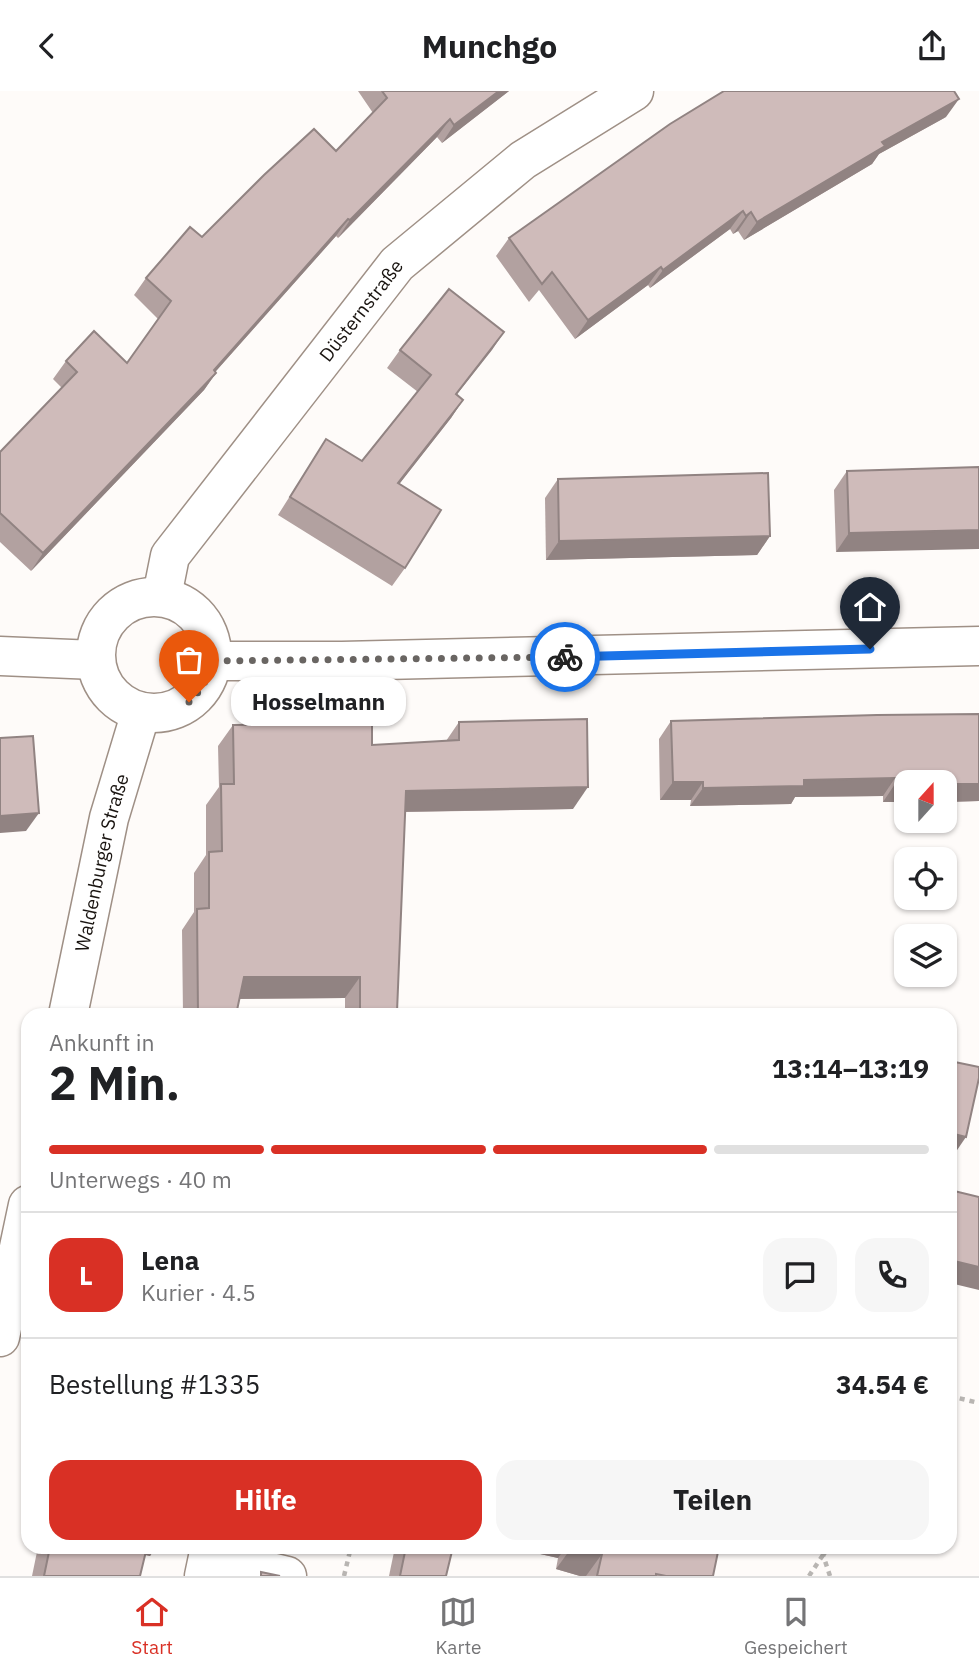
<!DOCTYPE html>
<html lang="de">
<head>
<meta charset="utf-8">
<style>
	:root { --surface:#fff; --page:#f6f6f6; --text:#202124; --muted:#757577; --line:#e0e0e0; --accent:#d93025 }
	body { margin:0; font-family:"IBM Plex Sans",sans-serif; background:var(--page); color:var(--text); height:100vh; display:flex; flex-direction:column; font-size:26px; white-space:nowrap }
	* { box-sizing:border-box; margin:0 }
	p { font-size:23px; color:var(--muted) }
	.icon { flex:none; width:38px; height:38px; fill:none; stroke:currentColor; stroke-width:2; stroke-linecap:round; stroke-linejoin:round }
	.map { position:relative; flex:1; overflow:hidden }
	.sheet { position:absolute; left:21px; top:917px; width:936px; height:546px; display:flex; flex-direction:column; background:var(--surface); border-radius:21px; box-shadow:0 2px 5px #0004 }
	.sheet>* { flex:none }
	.needle { width:46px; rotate:21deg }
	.controls { position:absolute; left:894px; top:679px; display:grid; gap:14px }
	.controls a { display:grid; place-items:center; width:63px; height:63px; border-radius:14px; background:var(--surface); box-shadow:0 2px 5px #0004; font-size:35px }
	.pin { position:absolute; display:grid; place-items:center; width:60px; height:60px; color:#fff; margin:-72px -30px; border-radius:50% 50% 50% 0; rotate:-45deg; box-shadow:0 0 7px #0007 }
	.pin .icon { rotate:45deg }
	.courier { position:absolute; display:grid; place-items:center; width:70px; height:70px; margin:-35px; border:5px solid #1a73e8; border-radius:50%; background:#fff; color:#222; box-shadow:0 2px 9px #0007 }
	.bubble { position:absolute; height:49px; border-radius:21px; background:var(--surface); box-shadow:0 2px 5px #0004; font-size:23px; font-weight:700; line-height:49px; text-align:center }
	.summary em { font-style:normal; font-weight:700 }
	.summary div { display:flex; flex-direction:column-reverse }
	.summary { display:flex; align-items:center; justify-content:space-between; height:119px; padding:0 28px }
	h1 { font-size:46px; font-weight:700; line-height:52px }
	.bar { display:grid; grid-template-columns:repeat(4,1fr); gap:10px 7px; align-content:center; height:84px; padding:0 28px }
	.bar i { height:9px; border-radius:5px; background:var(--line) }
	.bar .selected { background:var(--accent) }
	.bar p { grid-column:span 4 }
	.line { display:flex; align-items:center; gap:18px; padding:0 28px; border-top:2px solid var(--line) }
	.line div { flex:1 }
	.round { display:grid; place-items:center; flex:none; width:74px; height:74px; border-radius:21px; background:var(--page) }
	.action { display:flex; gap:14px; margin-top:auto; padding:14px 28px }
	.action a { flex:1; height:80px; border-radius:21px; background:var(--accent); color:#fff; font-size:28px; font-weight:700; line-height:80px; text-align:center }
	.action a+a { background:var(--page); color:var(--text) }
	header { display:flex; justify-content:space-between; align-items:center; height:91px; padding:0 28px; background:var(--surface); font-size:32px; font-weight:700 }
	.menu { display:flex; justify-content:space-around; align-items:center; height:98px; border-top:2px solid var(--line); background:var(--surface); font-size:19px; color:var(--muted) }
	.menu a { display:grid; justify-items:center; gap:4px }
	.menu .selected { color:var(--accent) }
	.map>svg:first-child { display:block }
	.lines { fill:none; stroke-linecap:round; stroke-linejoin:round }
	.minor-casing { stroke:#9f9086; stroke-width:41 }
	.tertiary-casing { stroke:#9f9086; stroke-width:41 }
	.path { stroke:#b8b5b2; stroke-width:4.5; stroke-dasharray:5 5; stroke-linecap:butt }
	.minor { stroke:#fff; stroke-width:38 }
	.tertiary { stroke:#fff; stroke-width:38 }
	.wall { fill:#b2a1a0 }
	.shaded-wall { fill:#918382 }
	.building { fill:#cfbbba; stroke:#918382; stroke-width:2 }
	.done { stroke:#696562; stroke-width:7; stroke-dasharray:0 12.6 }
	.route { stroke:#1a73e8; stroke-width:9 }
	.labels { text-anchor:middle; stroke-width:6; stroke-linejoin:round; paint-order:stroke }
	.street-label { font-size:19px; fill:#191410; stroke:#fefbf9 }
</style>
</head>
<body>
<header><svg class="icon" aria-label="back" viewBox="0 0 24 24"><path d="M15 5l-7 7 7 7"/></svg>Munchgo<svg class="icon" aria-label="share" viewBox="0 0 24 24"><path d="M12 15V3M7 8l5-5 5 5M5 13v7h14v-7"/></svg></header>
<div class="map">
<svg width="979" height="1485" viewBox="0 0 979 1485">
	<rect width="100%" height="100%" fill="#fefbf9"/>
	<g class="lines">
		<!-- minor casing -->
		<g class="minor-casing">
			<g id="minor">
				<path id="s1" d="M162,505L170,465L397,173L523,69L634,0"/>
				<path id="s2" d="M68,924L109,727L141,621"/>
				<path d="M0,1246L28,1114"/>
				<path d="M204,1485L208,1466L287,1485"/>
			</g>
		</g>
		<!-- tertiary casing -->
		<g class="tertiary-casing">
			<g id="tertiary">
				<circle cx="154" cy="564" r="58"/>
				<path d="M0,565L95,569"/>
				<path d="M212,570H342L979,555"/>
			</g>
		</g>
		<!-- path -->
		<g class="path">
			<path d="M950,1305L979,1312"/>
			<path d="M344,1485L351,1456"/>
			<path d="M809,1485L823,1464"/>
			<path d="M830,1485L823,1464L831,1456"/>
		</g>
		<!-- minor -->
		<use href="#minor" class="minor"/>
		<!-- tertiary -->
		<use href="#tertiary" class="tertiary"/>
	</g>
	<!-- wall -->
	<g class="wall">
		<path d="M358,0H509L442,52L437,46L338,147L336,145L215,281L216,282L204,299L31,480L0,451V361L62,297L53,288L66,270L127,272L158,228L134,204L146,187L202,146L336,60L373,22Z"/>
		<path d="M946,26L879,63L872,73L744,149L738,140L733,143L730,138L650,197L648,194L575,248L539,199L529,211L496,165L509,147Z"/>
		<path d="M504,241L456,304L463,309L451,327L399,393L405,477L392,495L278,424L326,348L362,370L418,301L387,277L400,259Z"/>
		<path d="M979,376L836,461L834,399L847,380Z"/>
		<path d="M558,388L770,445L757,464L546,469L545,407Z"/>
		<path d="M979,623V710L945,711L906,691V711H883V705L795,706L791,713L690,715L691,709H660L659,648L671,630Z"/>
		<path d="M459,631L573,718L405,721L397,921L395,924H345V907L239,908L236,924H183L182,839L194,821V782L206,764V714L219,696L218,655L233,634L372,654L446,650Z"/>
		<path d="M38,1456H156L150,1465L145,1464L140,1485H32Z"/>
		<path d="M395,1456H453L446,1485H389Z"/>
		<path d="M509,1456H719L713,1485H580L556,1478L558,1467Z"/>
	</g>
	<!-- shaded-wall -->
	<g class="shaded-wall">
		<path d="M499,0H509L442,52L454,34Z"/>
		<path d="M959,8L946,26L879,63L872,73L744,149L757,131L882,51Z"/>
		<path d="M450,28L437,46L338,147L350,129Z"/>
		<path d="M743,120L730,138L650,197L663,179Z"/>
		<path d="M751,121L738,140L733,143L746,125Z"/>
		<path d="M348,128L336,145L201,297L214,279Z"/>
		<path d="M661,176L648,194L575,248L588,229Z"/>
		<path d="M504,241L492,259L443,321L456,303Z"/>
		<path d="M216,282L204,299L31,480L43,462Z"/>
		<path d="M463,309L451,327L386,410L398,392Z"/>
		<path d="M979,439V458L836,461L849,442Z"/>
		<path d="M770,445L757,464L546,469L559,450Z"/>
		<path d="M895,687L883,705L795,706L791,713L690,715L703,697L804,689Z"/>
		<path d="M673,691H703L691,709H660Z"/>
		<path d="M895,693H906V711H883Z"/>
		<path d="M945,693H979V710L945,711Z"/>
		<path d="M588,696L573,718L391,721L406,700Z"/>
		<path d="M39,722L26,740L0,742V725Z"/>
		<path d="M244,886H360L345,907L229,908Z"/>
		<path d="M360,920L397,921L395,924H358Z"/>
		<path d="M950,1042L966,1046L953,1065L950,1064Z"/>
		<path d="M950,1169L979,1176V1199L950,1192Z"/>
		<path d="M138,1456H156L150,1465L134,1461Z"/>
		<path d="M509,1456H566L558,1467Z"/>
		<path d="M572,1456H579L602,1463L586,1485H580L556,1478Z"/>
	</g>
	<!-- building -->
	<g class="building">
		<path d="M382,0H499L454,34L450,28L350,129L348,128L214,279L216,282L43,462L0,422V361L77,281L66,270L94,240L127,272L171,210L146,187L190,136L202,146L264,84L314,38L336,60L387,7Z"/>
		<path d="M724,0H954L959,8L882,51L885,55L757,131L751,121L746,125L743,120L663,179L661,176L588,229L552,181L542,193L509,147L670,33Z"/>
		<path d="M449,198L504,241L456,303L463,309L398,392L441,419L405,477L290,406L326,348L362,370L431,284L400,259Z"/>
		<path d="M979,376V439L849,442L847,380Z"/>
		<path d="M768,382L770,445L559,450L558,388Z"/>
		<path d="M979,623V693H945V691H906V693H895V687L804,689V695L703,697V691H673L671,630L877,624Z"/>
		<path d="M587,628L588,696L406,700L397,921L360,920V886H244L236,924H198L197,818L209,817V761L222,760L221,693H234L233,634L372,633V654L459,649V631Z"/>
		<path d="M33,645L39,722L0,725V647Z"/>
		<path d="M950,970L979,976V987L966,1046L950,1042Z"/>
		<path d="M950,1099L979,1106V1176L950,1169Z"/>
		<path d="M50,1456H147L140,1485H44Z"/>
		<path d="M406,1456H453L446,1485H400Z"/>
		<path d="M579,1456H719L713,1485H666L656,1483V1485H597L602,1463Z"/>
		<path d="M261,1481L280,1485H261Z"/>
	</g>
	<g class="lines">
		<!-- done -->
		<path class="done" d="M189,611C202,599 208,587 212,570L565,566"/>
		<!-- route -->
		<path class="route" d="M565,566L870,558"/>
	</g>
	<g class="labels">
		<!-- street labels -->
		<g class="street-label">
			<text dy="7" stroke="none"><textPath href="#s1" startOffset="352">Düsternstraße</textPath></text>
			<text dy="7" stroke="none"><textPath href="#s2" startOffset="156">Waldenburger Straße</textPath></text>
		</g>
	</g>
</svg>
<div class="controls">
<a><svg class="needle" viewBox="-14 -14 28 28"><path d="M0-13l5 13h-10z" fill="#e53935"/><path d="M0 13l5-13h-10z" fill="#757577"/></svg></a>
<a><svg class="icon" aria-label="locate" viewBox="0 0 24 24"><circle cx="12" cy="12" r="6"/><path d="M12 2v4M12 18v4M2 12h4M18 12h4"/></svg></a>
<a><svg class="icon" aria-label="layers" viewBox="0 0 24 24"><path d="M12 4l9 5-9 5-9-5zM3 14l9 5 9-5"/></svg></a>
</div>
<div class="pin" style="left:189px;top:611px;background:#ea580c"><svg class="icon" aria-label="bag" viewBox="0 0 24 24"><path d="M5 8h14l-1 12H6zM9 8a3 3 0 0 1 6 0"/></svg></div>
<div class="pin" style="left:870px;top:558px;background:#1f2937"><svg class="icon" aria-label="home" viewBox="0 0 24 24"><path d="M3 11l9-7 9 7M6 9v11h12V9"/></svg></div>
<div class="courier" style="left:565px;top:566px"><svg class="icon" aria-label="bike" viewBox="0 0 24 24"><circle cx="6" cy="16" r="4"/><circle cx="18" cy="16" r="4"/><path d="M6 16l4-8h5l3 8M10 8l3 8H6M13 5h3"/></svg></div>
<div class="bubble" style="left:231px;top:586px;width:175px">Hosselmann</div>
<section class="sheet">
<div class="summary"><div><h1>2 Min.</h1><p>Ankunft in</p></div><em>13:14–13:19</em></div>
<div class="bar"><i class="selected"></i><i class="selected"></i><i class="selected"></i><i></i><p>Unterwegs · 40 m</p></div>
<div class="line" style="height:126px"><b class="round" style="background:var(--accent);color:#fff">L</b><div><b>Lena</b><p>Kurier · 4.5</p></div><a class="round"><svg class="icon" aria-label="chat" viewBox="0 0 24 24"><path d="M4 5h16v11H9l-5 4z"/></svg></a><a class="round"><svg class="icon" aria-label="phone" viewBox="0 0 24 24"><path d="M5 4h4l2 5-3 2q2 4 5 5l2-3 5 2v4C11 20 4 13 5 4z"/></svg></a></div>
<div class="line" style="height:91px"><div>Bestellung #1335</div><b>34.54 €</b></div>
<div class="action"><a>Hilfe</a><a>Teilen</a></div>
</section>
</div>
<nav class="menu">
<a class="selected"><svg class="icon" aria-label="home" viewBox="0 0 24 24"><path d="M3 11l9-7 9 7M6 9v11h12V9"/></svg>Start</a>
<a><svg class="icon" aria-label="map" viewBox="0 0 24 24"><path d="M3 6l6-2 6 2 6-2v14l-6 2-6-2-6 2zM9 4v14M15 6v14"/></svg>Karte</a>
<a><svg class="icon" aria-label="saved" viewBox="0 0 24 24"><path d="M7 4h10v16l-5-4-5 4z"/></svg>Gespeichert</a>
</nav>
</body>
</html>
